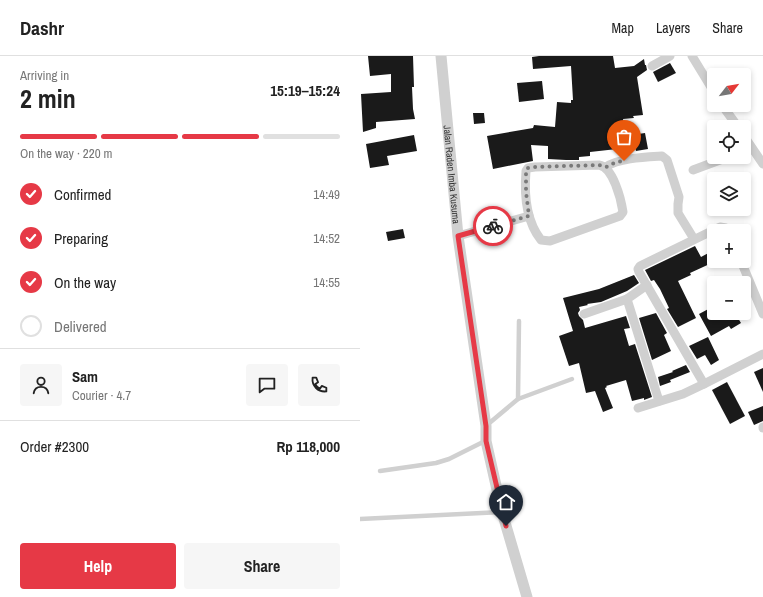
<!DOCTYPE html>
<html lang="en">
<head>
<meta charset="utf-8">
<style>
	:root { --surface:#fff; --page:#f6f6f6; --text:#222; --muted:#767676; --line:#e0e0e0; --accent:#e63946 }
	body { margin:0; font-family:"Archivo Narrow",sans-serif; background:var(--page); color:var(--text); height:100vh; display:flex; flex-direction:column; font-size:15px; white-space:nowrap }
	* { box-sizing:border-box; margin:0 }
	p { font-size:13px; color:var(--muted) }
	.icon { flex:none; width:22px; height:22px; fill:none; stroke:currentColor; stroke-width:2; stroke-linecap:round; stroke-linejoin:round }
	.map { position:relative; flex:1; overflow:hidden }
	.details { display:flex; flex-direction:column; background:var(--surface); width:360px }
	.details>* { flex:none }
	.needle { width:26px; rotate:59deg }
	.tools { position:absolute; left:347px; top:12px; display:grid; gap:8px }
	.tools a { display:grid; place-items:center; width:44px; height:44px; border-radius:4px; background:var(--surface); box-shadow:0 2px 6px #0003; font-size:20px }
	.pin { position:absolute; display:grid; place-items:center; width:34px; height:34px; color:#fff; margin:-41px -17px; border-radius:50% 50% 50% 0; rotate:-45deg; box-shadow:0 0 4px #0007 }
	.pin .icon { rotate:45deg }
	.courier { position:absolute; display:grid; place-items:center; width:40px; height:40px; margin:-20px; border:3px solid #e63946; border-radius:50%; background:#fff; color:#222; box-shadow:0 1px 5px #0007 }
	.summary em { font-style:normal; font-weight:800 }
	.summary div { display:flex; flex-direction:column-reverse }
	.summary { display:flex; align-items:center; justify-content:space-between; height:68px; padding:0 20px }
	h1 { font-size:26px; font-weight:800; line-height:30px }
	.bar { display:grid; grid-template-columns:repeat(4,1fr); gap:6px 4px; align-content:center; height:48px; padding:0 20px }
	.bar i { height:5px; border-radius:3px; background:var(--line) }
	.bar .active { background:var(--accent) }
	.bar p { grid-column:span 4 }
	.line { display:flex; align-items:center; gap:10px; padding:0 20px; border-top:1px solid var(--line) }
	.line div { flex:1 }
	.round { display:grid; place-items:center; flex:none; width:42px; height:42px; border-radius:4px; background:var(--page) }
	ol { padding:0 20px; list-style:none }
	li { display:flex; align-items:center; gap:12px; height:44px }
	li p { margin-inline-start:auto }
	li .icon { padding:4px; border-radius:50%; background:var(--accent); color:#fff; stroke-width:4 }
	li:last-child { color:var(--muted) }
	li i { width:22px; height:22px; border:2px solid var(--line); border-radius:50% }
	.primary-button { display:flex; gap:8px; margin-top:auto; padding:8px 20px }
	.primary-button a { flex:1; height:46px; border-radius:4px; background:var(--accent); color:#fff; font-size:16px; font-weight:800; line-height:46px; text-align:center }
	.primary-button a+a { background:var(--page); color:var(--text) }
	header { display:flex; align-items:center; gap:24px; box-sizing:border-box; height:56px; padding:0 20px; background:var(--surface); border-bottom:1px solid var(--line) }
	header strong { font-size:19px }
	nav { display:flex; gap:22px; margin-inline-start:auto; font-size:14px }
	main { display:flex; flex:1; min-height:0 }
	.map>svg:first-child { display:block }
	.building { fill:#1a1a1a }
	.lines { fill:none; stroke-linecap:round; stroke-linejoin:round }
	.service { stroke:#d0d0d0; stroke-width:4.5 }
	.minor { stroke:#d0d0d0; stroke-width:9 }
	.tertiary { stroke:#d0d0d0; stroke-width:11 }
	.done { stroke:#7a7a7a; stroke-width:4; stroke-dasharray:0 7.2 }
	.route { stroke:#e63946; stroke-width:5 }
	.labels { text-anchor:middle; stroke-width:4; stroke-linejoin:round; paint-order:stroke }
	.street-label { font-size:10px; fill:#333; stroke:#fff }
</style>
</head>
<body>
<header>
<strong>Dashr</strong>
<nav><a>Map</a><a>Layers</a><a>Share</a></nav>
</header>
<main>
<section class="details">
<div class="summary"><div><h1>2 min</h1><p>Arriving in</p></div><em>15:19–15:24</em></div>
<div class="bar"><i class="active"></i><i class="active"></i><i class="active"></i><i></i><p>On the way · 220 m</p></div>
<ol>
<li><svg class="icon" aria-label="check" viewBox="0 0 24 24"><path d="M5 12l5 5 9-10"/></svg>Confirmed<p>14:49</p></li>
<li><svg class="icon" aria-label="check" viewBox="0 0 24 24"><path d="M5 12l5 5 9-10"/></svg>Preparing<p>14:52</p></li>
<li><svg class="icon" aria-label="check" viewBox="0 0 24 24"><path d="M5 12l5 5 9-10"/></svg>On the way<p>14:55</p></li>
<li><i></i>Delivered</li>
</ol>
<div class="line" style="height:72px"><a class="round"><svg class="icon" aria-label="person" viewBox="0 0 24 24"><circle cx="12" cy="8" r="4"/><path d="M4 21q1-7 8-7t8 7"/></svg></a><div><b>Sam</b><p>Courier · 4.7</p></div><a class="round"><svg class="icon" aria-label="chat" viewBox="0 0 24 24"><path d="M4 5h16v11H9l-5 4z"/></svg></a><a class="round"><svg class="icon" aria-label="phone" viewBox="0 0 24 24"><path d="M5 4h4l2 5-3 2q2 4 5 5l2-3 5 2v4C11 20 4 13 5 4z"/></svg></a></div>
<div class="line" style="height:52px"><div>Order #2300</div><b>Rp 118,000</b></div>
<div class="primary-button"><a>Help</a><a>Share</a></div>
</section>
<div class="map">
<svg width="403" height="541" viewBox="0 0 403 541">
	<rect width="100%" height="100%" fill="#fff"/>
	<!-- building -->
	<g class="building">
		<path d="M8,0H53L54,31H52L53,53L55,63L16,66V72L3,76L1,38L31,36V18L10,20Z"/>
		<path d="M179,0H253L255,12L274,10L284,3L285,9H286L287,14L277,21L283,59L273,60L274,62L263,63L265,80L285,77L288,93L276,95L275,91L230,96V100L219,101V104H206L188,103V90L171,89L173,105L133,113L127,80L173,72L174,69L195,71L197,46L211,47V44H213L211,10L173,13L172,1Z"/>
		<path d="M310,7L316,17L298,26L293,16Z"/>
		<path d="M182,25L184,43L159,46L157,27Z"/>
		<path d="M113,57H124L125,67L114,68Z"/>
		<path d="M54,79L57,95L27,100L29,109L10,112L6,88Z"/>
		<path d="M43,173L45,182L28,185L26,176Z"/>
		<path d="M335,190L341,201L354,194V206L330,217L331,219L318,225L336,262L318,271L307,253L309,252L300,233L294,224L291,225L285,214Z"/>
		<path d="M274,219L279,227L267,235L241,246L227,248L228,249L219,251L220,254L218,257L219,260L223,264L225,272L266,260L270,272L264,273L269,290L275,288L292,341L284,344V342L272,345L266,324L246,330L247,331L245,332L253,352L243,356L235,335L226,337L219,307L209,310L199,280L213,275L203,242L239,233Z"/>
		<path d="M354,250V257H375L381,267L371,273L369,270L351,280L339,258Z"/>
		<path d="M296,257L307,277L304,279L311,295L292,304L279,262Z"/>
		<path d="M348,281L359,304L351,309L345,299L337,303L329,290Z"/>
		<path d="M326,309L330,316L310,324L311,326L300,330L298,321L313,316L312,315Z"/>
		<path d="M403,312V336L394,316Z"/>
		<path d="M367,326L385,360L370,368L352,334Z"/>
		<path d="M403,350V365L394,369L388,356Z"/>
	</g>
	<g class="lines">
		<!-- service -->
		<g class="service">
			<path d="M158,343L212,323"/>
			<path d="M127,369L158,343L159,265"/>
			<path d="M20,415L76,407L89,403L125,385"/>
			<path d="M0,463L142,456"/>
		</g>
		<!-- minor -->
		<g class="minor">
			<path d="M332,0L354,36"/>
			<path d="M292,10L310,0"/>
			<path d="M362,49L378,71"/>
			<path d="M384,80L403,108"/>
			<path d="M239,109C253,111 261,143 263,156L260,160L190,185L181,184C166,165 164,139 166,115L168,112L175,111Z"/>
			<path d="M246,111C258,102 286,101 302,100L307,104L319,141L318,148V157L334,183"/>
			<path d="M333,114L368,101"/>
			<path d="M368,175L366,172L360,171L280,210L278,213L279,216L344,328L403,298"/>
			<path d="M98,180L169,160"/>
			<path d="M381,205L403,258"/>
			<path d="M287,229L267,243L299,345"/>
			<path d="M224,258L267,243"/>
			<path d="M278,352L323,338L344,328"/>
			<path d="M403,372V371"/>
		</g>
		<!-- tertiary -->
		<path class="tertiary" id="s1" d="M81,0L98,180L126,370V385L142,456L167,541"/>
	</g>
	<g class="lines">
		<!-- done -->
		<path class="done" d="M133,170L169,160L166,136V114L168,112L174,111L239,109L246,111L256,106L264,105"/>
		<!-- route -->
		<path class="route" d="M133,170L98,180L126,370V385L146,470"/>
	</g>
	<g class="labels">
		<!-- street labels -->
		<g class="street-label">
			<text dy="4" stroke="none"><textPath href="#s1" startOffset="119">Jalan Raden Imba Kusuma</textPath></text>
		</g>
	</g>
</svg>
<div class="tools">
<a><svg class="needle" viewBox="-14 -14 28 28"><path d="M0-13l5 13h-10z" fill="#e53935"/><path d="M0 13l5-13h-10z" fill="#767676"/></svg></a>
<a><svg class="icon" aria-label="locate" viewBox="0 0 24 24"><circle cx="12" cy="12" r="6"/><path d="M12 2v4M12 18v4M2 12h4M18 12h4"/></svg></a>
<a><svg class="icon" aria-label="layers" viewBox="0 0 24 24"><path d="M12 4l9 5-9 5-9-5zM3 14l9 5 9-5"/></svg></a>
<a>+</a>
<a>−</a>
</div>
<div class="pin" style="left:264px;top:105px;background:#ea580c"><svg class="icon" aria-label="bag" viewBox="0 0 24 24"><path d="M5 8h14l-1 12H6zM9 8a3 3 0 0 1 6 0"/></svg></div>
<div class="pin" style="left:146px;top:470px;background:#1f2937"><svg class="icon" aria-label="home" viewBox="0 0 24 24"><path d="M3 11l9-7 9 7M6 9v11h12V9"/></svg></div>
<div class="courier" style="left:133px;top:170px"><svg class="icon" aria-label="bike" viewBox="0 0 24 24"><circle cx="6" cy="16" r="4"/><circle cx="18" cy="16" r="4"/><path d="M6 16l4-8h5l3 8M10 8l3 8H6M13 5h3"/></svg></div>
</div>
</main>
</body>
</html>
